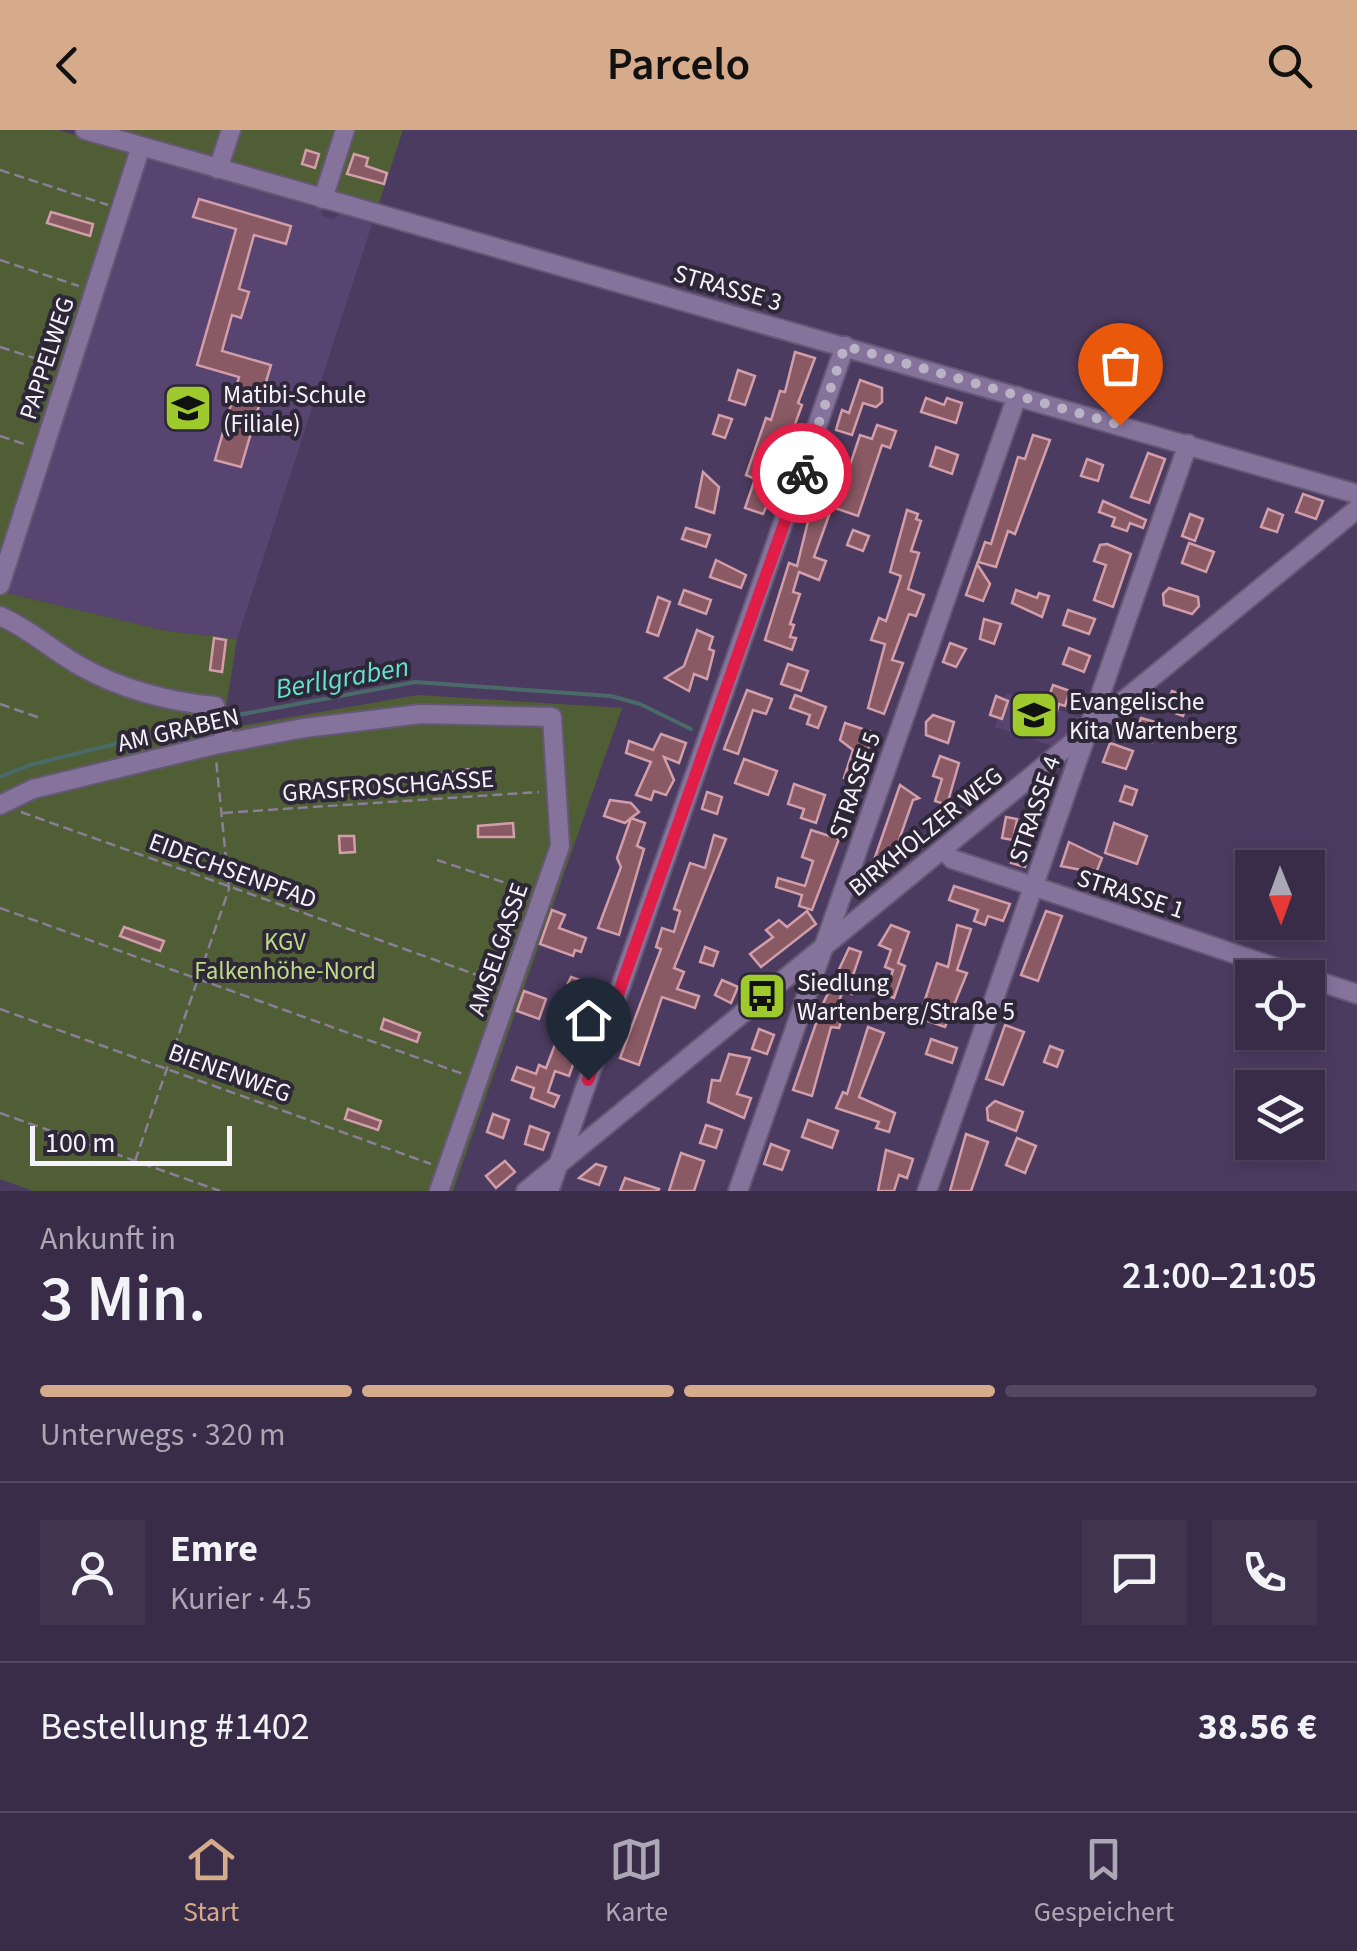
<!DOCTYPE html>
<html lang="de">
<head>
<meta charset="utf-8">
<style>
	:root { --surface:#392c48; --page:#40344f; --text:#f1f3f6; --muted:#aba7b4; --line:#534860; --accent:#d6ab8b }
	body { margin:0; font-family:"Source Sans 3",sans-serif; background:var(--page); color:var(--text); height:100vh; display:flex; flex-direction:column; font-size:38px; white-space:nowrap }
	* { box-sizing:border-box; margin:0 }
	p { font-size:32px; color:var(--muted) }
	.icon { flex:none; width:55px; height:55px; fill:none; stroke:currentColor; stroke-width:2; stroke-linecap:round; stroke-linejoin:round }
	.map { position:relative; height:1061px; overflow:hidden }
	.drawer { display:flex; flex-direction:column; background:var(--surface); flex:1 }
	.drawer>* { flex:none }
	.needle { width:65px; rotate:179deg }
	.buttons { position:absolute; left:1235px; top:720px; display:grid; gap:20px }
	.buttons a { display:grid; place-items:center; width:90px; height:90px; border-radius:0px; background:var(--surface); box-shadow:0 5px 15px #0003,0 0 0 2px var(--line); font-size:50px }
	.scale { position:absolute; left:30px; bottom:25px; width:202px; box-sizing:border-box; padding-left:10px; border:5px solid #f6f2fc; border-top:0; font-size:28px; line-height:35px; white-space:nowrap; color:#f6f2fc; -webkit-text-stroke:8px #2e2738; paint-order:stroke }
	.pin { position:absolute; display:grid; place-items:center; width:85px; height:85px; color:#fff; margin:-102px -42px; border-radius:50% 50% 50% 0; rotate:-45deg; box-shadow:0 0 10px #0007 }
	.pin .icon { rotate:45deg }
	.courier { position:absolute; display:grid; place-items:center; width:100px; height:100px; margin:-50px; border:8px solid #e11d48; border-radius:50%; background:#fff; color:#222; box-shadow:0 2px 12px #0007 }
	.headline em { font-style:normal; font-weight:600 }
	.headline div { display:flex; flex-direction:column-reverse }
	.headline { display:flex; align-items:center; justify-content:space-between; height:170px; padding:0 40px }
	h1 { font-size:65px; font-weight:600; line-height:75px }
	.bar { display:grid; grid-template-columns:repeat(4,1fr); gap:15px 10px; align-content:center; height:120px; padding:0 40px }
	.bar i { height:12px; border-radius:8px; background:var(--line) }
	.bar .on { background:var(--accent) }
	.bar p { grid-column:span 4 }
	.line { display:flex; align-items:center; gap:25px; padding:0 40px; border-top:2px solid var(--line) }
	.line div { flex:1 }
	.round { display:grid; place-items:center; flex:none; width:105px; height:105px; border-radius:0px; background:var(--page) }
	header { display:flex; justify-content:space-between; align-items:center; height:130px; padding:0 40px; background:var(--accent); color:#111; font-size:45px; font-weight:600 }
	.menu { display:flex; justify-content:space-around; align-items:center; height:140px; border-top:2px solid var(--line); background:var(--surface); font-size:28px; color:var(--muted) }
	.menu a { display:grid; justify-items:center; gap:5px }
	.menu .on { color:var(--accent) }
	.map>svg:first-child { display:block }
	.built { fill:#584470 }
	.green { fill:#505e36 }
	.lines { fill:none; stroke-linecap:round; stroke-linejoin:round }
	.stream { stroke:#4a6a6a; stroke-width:4 }
	.building { fill:#895964; stroke:#d29ea9; stroke-width:2.5 }
	.minor-casing { stroke:#655874; stroke-width:22 }
	.path { stroke:#8a7e99; stroke-width:2.5; stroke-dasharray:10 5; stroke-linecap:butt }
	.minor { stroke:#85739c; stroke-width:18 }
	.done { stroke:#bab2c5; stroke-width:10; stroke-dasharray:0 18 }
	.route { stroke:#e11d48; stroke-width:12 }
	.labels { text-anchor:middle; stroke-width:8; stroke-linejoin:round; paint-order:stroke }
	.street-label { font-size:25px; fill:#f6f2fc; stroke:#2e2738 }
	.poi-label { font-size:25px; fill:#f6f2fc; stroke:#2e2738; text-anchor:start }
	.park-label { font-size:25px; fill:#bdda86; stroke:#2e2738 }
	.water-label { font-size:28px; font-style:italic; fill:#64e2d2; stroke:#2e2738 }
</style>
</head>
<body>
<header><svg class="icon" aria-label="back" viewBox="0 0 24 24"><path d="M15 5l-7 7 7 7"/></svg>Parcelo<svg class="icon" aria-label="search" viewBox="0 0 24 24"><circle cx="10" cy="10" r="6"/><path d="M15 15l6 6"/></svg></header>
<div class="map">
<svg width="1357" height="1061" viewBox="0 0 1357 1061">
	<rect width="100%" height="100%" fill="#4c3b60"/>
	<!-- built -->
	<g class="built">
		<path d="M145,25L320,79L323,86L333,89L340,84L372,94L237,509L167,501L6,463Z"/>
		<path d="M1007,563L1083,588L1082,592L1053,616L995,597Z"/>
	</g>
	<!-- green -->
	<g class="green">
		<path d="M0,0H58L145,25L6,463L167,501L237,509L225,584L228,598L418,565L622,578L453,1061H33L0,1049Z"/>
		<path d="M111,0H403L378,76Z"/>
	</g>
	<g class="lines">
		<!-- stream -->
		<g class="stream">
			<path d="M227,587L415,552L611,566L640,574L691,599"/>
			<path d="M0,647L30,635L213,590"/>
		</g>
	</g>
	<!-- building -->
	<g class="building">
		<path d="M306,20L319,24L315,38L302,34Z"/>
		<path d="M354,24L368,28L366,36L387,43L384,54L347,44Z"/>
		<path d="M199,69L291,96L286,114L254,105L239,159L249,162L241,188L232,185L222,221L271,235L241,337L215,330L239,247L197,235L236,99L193,87Z"/>
		<path d="M51,82L93,94L90,106L47,93Z"/>
		<path d="M795,222L815,228L798,273L802,275L794,297L798,298L790,325L763,384L745,378L755,349L746,345L766,288L771,290L780,261L785,262Z"/>
		<path d="M738,240L755,246L745,275L729,270Z"/>
		<path d="M860,250L882,258V272L876,277L863,273L852,305L836,300L842,280L849,283Z"/>
		<path d="M926,268L944,275L947,268L962,273L956,293L921,282Z"/>
		<path d="M719,285L732,289L725,308L713,304Z"/>
		<path d="M877,295L896,301L890,318L882,315L858,386L832,377L814,427L826,431L819,450L799,442L793,462L800,464L790,494L794,495L790,507L796,508L792,520L765,510L789,433L797,436L818,351L842,359L860,305L872,309Z"/>
		<path d="M1033,305L1050,310L1015,404L1008,401L996,437L978,432L985,412L991,414L1018,327L1025,329Z"/>
		<path d="M936,317L958,325L952,344L930,336Z"/>
		<path d="M1148,323L1165,329L1149,373L1131,367Z"/>
		<path d="M1087,329L1103,335L1098,351L1081,346Z"/>
		<path d="M703,342L719,357L714,383L696,377Z"/>
		<path d="M1303,364L1323,371L1316,389L1296,382Z"/>
		<path d="M1103,371L1146,390L1143,398L1130,393L1127,401L1112,396L1115,388L1099,382Z"/>
		<path d="M1268,379L1283,385L1277,402L1261,397Z"/>
		<path d="M907,380L918,384L916,389L921,391L911,421L919,423L908,459L924,465L916,486L909,484L892,530L903,533L884,584L868,578L885,514L871,510L879,488L886,491L901,446L890,442Z"/>
		<path d="M1190,384L1203,389L1195,411L1182,406Z"/>
		<path d="M686,398L710,405L706,417L682,409Z"/>
		<path d="M853,400L869,406L863,421L847,415Z"/>
		<path d="M1189,413L1214,422L1206,442L1182,433Z"/>
		<path d="M1107,414L1131,424L1113,477L1094,470L1106,435L1094,431L1100,415Z"/>
		<path d="M716,430L746,445L741,458L710,447Z"/>
		<path d="M977,434L990,454L983,471L966,465Z"/>
		<path d="M1169,458L1198,467L1199,476L1192,484L1164,475L1163,464Z"/>
		<path d="M684,460L711,470L706,484L679,474Z"/>
		<path d="M1016,460L1037,468L1039,463L1049,466L1042,487L1012,473Z"/>
		<path d="M658,467L670,472L658,506L647,502Z"/>
		<path d="M1068,480L1095,489L1089,504L1063,495Z"/>
		<path d="M984,489L1001,494L994,514L980,509Z"/>
		<path d="M697,500L713,507L709,519L714,521L707,549L694,544L689,561L665,548L684,536Z"/>
		<path d="M214,508L226,510L222,542L210,540Z"/>
		<path d="M950,513L966,519L956,537L943,532Z"/>
		<path d="M1069,518L1090,526L1084,542L1063,534Z"/>
		<path d="M788,534L808,541L801,561L781,554Z"/>
		<path d="M1053,555L1070,561L1065,576L1059,574L1051,601L1025,593L1029,579L1043,584Z"/>
		<path d="M747,560L772,569L766,584L753,580L738,624L724,619Z"/>
		<path d="M1172,561L1189,567L1183,586L1166,580Z"/>
		<path d="M795,565L826,577L818,598L807,594L810,585L790,578Z"/>
		<path d="M996,566L1008,571L1002,589L990,585Z"/>
		<path d="M933,585L954,592L948,613L926,605V592Z"/>
		<path d="M1141,588L1159,593L1152,612L1135,607Z"/>
		<path d="M845,593L872,602L860,653L844,648L853,620L840,610Z"/>
		<path d="M661,604L686,613L679,633L664,627L674,650L666,665L654,661L651,670L636,665L651,632L626,623L629,611L653,620Z"/>
		<path d="M1110,613L1133,621L1126,639L1103,632Z"/>
		<path d="M940,626L959,633L947,675L935,671L942,649L933,646Z"/>
		<path d="M744,629L777,641L768,665L735,653Z"/>
		<path d="M472,639L473,650L433,655L431,645Z"/>
		<path d="M794,654L825,665L816,693L801,688L804,679L788,674Z"/>
		<path d="M900,655L919,668L913,670L889,739L873,733Z"/>
		<path d="M1125,656L1137,660L1132,675L1120,671Z"/>
		<path d="M707,662L722,667L717,684L702,679Z"/>
		<path d="M610,670L631,673L639,682L631,688L645,693L637,716L644,719L619,805L598,798L621,737L617,728L631,688L625,693L604,686Z"/>
		<path d="M1006,687L1017,689L1013,710L1002,708Z"/>
		<path d="M513,693L514,707H478V696Z"/>
		<path d="M1114,693L1147,706L1137,734L1105,723Z"/>
		<path d="M811,700L839,709L812,780L799,776L802,765L776,757L778,748L805,756L813,731L802,727Z"/>
		<path d="M714,705L726,709L674,838L684,842L677,859L699,866L695,878L662,867L639,935L620,928L661,819L656,817L662,798L674,802L680,781L674,779L690,733L705,738Z"/>
		<path d="M339,706H354L355,722L340,723Z"/>
		<path d="M1017,712L1031,716L1025,737L1011,733Z"/>
		<path d="M1069,712L1102,728L1096,743L1061,736Z"/>
		<path d="M954,756L1010,774L1003,791L988,786L985,795L974,791L978,780L949,770Z"/>
		<path d="M552,780L565,785L559,798L586,808L581,822L575,820L573,826L540,814Z"/>
		<path d="M807,781L816,794L761,837L750,824L773,807L766,800L779,790L787,797Z"/>
		<path d="M1046,781L1062,786L1038,851L1021,845Z"/>
		<path d="M891,795L909,802L898,833L905,836L894,868L885,865L893,840L885,837L891,820L879,815Z"/>
		<path d="M957,795L971,799L957,840L967,843L945,897L919,888L937,833L948,837Z"/>
		<path d="M124,797L164,811L160,821L120,806Z"/>
		<path d="M705,817L718,822L713,836L700,832Z"/>
		<path d="M849,818L861,822L851,851L856,853L852,864L843,860L836,880L844,883L839,898L831,897L812,966L793,960L822,876Z"/>
		<path d="M571,847L586,852L582,862L597,868L569,946L555,941L548,962L559,966L554,977L531,968L534,958L512,950L517,937L536,944L539,935L546,938L572,871L561,867Z"/>
		<path d="M722,850L738,857L731,873L715,865Z"/>
		<path d="M524,861L546,869L539,889L517,881Z"/>
		<path d="M384,889L420,903L417,912L381,899Z"/>
		<path d="M1005,895L1024,902L1003,955L986,949Z"/>
		<path d="M868,897L884,903L859,967L895,983L889,1002L876,998L879,992L836,978L843,962L847,964Z"/>
		<path d="M759,899L774,905L767,924L752,919Z"/>
		<path d="M931,909L957,918L952,933L926,924Z"/>
		<path d="M1050,916L1063,921L1057,937L1044,932Z"/>
		<path d="M729,924L750,928L737,964L751,968L744,988L708,972L712,950L720,951Z"/>
		<path d="M995,971L1023,982L1016,1001L988,990L987,978Z"/>
		<path d="M348,979L381,991L378,1000L345,989Z"/>
		<path d="M493,984L509,990L503,1008L487,1002Z"/>
		<path d="M808,990L838,1001L832,1018L802,1007Z"/>
		<path d="M706,995L722,1000L716,1018L700,1013Z"/>
		<path d="M530,996L549,1003L543,1020L525,1014Z"/>
		<path d="M966,1004L988,1012L971,1061H950Z"/>
		<path d="M1017,1008L1036,1016L1025,1043L1006,1035Z"/>
		<path d="M771,1014L789,1021L782,1040L764,1034Z"/>
		<path d="M886,1020L913,1029L907,1048L899,1045L894,1061H878Z"/>
		<path d="M681,1023L704,1031L694,1061H669Z"/>
		<path d="M505,1031L515,1042L496,1058L486,1046Z"/>
		<path d="M596,1034L606,1037L599,1055L579,1048Z"/>
		<path d="M625,1048L659,1059L658,1061H620Z"/>
	</g>
	<g class="lines">
		<!-- minor casing -->
		<g class="minor-casing">
			<g id="minor">
				<path d="M85,0L1357,364"/>
				<path d="M218,39L231,0"/>
				<path d="M323,69L345,0"/>
				<path d="M0,455L141,16"/>
				<path d="M0,486C30,499 52,520 80,536C120,559 170,572 215,576L226,612"/>
				<path d="M0,675L33,659L214,615L304,598L421,584L552,587L560,716L439,1061"/>
				<path d="M943,719L952,729L1307,848"/>
				<path d="M1308,848L1357,864"/>
				<path d="M526,1061L1357,379"/>
				<path d="M549,1061L845,216"/>
				<path d="M738,1061L1017,266"/>
				<path d="M927,1061L1188,314"/>
			</g>
		</g>
		<!-- path -->
		<g class="path">
			<path d="M0,40L108,75"/>
			<path d="M0,130L79,156"/>
			<path d="M0,217L53,234"/>
			<path d="M0,306L27,315"/>
			<path d="M0,574L40,588"/>
			<path d="M21,682L494,851"/>
			<path d="M223,683L539,662"/>
			<path d="M437,730L527,760"/>
			<path d="M0,778L463,944"/>
			<path d="M0,879L431,1034"/>
			<path d="M0,983L220,1061"/>
			<path d="M135,1031L229,759L216,629"/>
		</g>
		<!-- minor -->
		<use href="#minor" class="minor"/>
	</g>
	<g class="lines">
		<!-- done -->
		<path class="done" d="M802,343L845,216L1120,295"/>
		<!-- route -->
		<path class="route" d="M588,950L802,343"/>
	</g>
	<!-- icons -->
	<defs>
		<g id="school-square" transform="scale(2.5)"><rect x="-9" y="-9" width="18" height="18" rx="4" fill="#9eca2e" stroke="#2e2738"/><path d="M0-5L7-2L0 1L-7-2ZM-4 1L0 2.5L4 1V4Q0 6-4 4Z" fill="#111"/></g>
		<g id="bus-square" transform="scale(2.5)"><rect x="-9" y="-9" width="18" height="18" rx="4" fill="#9eca2e" stroke="#2e2738"/><path d="M-5-6H5V4H4V6H2V4H-2V6H-4V4H-5ZM-3.5-4V0h7V-4ZM-3.5 1.2v1.5H-2V1.2ZM2 1.2v1.5H3.5V1.2Z" fill="#111"/></g>
	</defs>
	<g fill-rule="evenodd">
		<use href="#school-square" x="188" y="278"/>
		<use href="#school-square" x="1034" y="585"/>
		<use href="#bus-square" x="762" y="866"/>
	</g>
	<g class="labels">
		<!-- street labels -->
		<g class="street-label">
			<text transform="translate(728 157) rotate(16)" y="9">STRASSE 3</text>
			<text transform="translate(46 228) rotate(-72)" y="9">PAPPELWEG</text>
			<text transform="translate(178 599) rotate(-13)" y="9">AM GRABEN</text>
			<text transform="translate(388 655) rotate(-4)" y="9">GRASFROSCHGASSE</text>
			<text transform="translate(854 655) rotate(-71)" y="9">STRASSE 5</text>
			<text transform="translate(1034 679) rotate(-71)" y="9">STRASSE 4</text>
			<text transform="translate(925 701) rotate(-39)" y="9">BIRKHOLZER WEG</text>
			<text transform="translate(233 740) rotate(20)" y="9">EIDECHSENPFAD</text>
			<text transform="translate(1131 763) rotate(18)" y="9">STRASSE 1</text>
			<text transform="translate(497 819) rotate(-71)" y="9">AMSELGASSE</text>
			<text transform="translate(230 942) rotate(20)" y="9">BIENENWEG</text>
		</g>
		<!-- poi labels -->
		<g class="poi-label">
			<text x="223" y="273">Matibi-Schule<tspan x="223" dy="29">(Filiale)</tspan></text>
			<text x="1069" y="580">Evangelische<tspan x="1069" dy="29">Kita Wartenberg</tspan></text>
			<text x="797" y="861">Siedlung<tspan x="797" dy="29">Wartenberg/Straße 5</tspan></text>
		</g>
		<!-- park labels -->
		<g class="park-label">
			<text x="285" y="820">KGV<tspan x="285" dy="29">Falkenhöhe-Nord</tspan></text>
		</g>
		<!-- water labels -->
		<g class="water-label">
			<text transform="translate(342 547) rotate(-10)" y="10">Berllgraben</text>
		</g>
	</g>
</svg>
<div class="buttons">
<a><svg class="needle" viewBox="-14 -14 28 28"><path d="M0-13l5 13h-10z" fill="#e53935"/><path d="M0 13l5-13h-10z" fill="#aba7b4"/></svg></a>
<a><svg class="icon" aria-label="locate" viewBox="0 0 24 24"><circle cx="12" cy="12" r="6"/><path d="M12 2v4M12 18v4M2 12h4M18 12h4"/></svg></a>
<a><svg class="icon" aria-label="layers" viewBox="0 0 24 24"><path d="M12 4l9 5-9 5-9-5zM3 14l9 5 9-5"/></svg></a>
</div>
<div class="scale">100 m</div>
<div class="pin" style="left:1120px;top:295px;background:#ea580c"><svg class="icon" aria-label="bag" viewBox="0 0 24 24"><path d="M5 8h14l-1 12H6zM9 8a3 3 0 0 1 6 0"/></svg></div>
<div class="pin" style="left:588px;top:950px;background:#1f2937"><svg class="icon" aria-label="home" viewBox="0 0 24 24"><path d="M3 11l9-7 9 7M6 9v11h12V9"/></svg></div>
<div class="courier" style="left:802px;top:343px"><svg class="icon" aria-label="bike" viewBox="0 0 24 24"><circle cx="6" cy="16" r="4"/><circle cx="18" cy="16" r="4"/><path d="M6 16l4-8h5l3 8M10 8l3 8H6M13 5h3"/></svg></div>
</div>
<section class="drawer">
<div class="headline"><div><h1>3 Min.</h1><p>Ankunft in</p></div><em>21:00–21:05</em></div>
<div class="bar"><i class="on"></i><i class="on"></i><i class="on"></i><i></i><p>Unterwegs · 320 m</p></div>
<div class="line" style="height:180px"><a class="round"><svg class="icon" aria-label="person" viewBox="0 0 24 24"><circle cx="12" cy="8" r="4"/><path d="M4 21q1-7 8-7t8 7"/></svg></a><div><b>Emre</b><p>Kurier · 4.5</p></div><a class="round"><svg class="icon" aria-label="chat" viewBox="0 0 24 24"><path d="M4 5h16v11H9l-5 4z"/></svg></a><a class="round"><svg class="icon" aria-label="phone" viewBox="0 0 24 24"><path d="M5 4h4l2 5-3 2q2 4 5 5l2-3 5 2v4C11 20 4 13 5 4z"/></svg></a></div>
<div class="line" style="height:130px"><div>Bestellung #1402</div><b>38.56 €</b></div>
</section>
<nav class="menu">
<a class="on"><svg class="icon" aria-label="home" viewBox="0 0 24 24"><path d="M3 11l9-7 9 7M6 9v11h12V9"/></svg>Start</a>
<a><svg class="icon" aria-label="map" viewBox="0 0 24 24"><path d="M3 6l6-2 6 2 6-2v14l-6 2-6-2-6 2zM9 4v14M15 6v14"/></svg>Karte</a>
<a><svg class="icon" aria-label="saved" viewBox="0 0 24 24"><path d="M7 4h10v16l-5-4-5 4z"/></svg>Gespeichert</a>
</nav>
</body>
</html>
